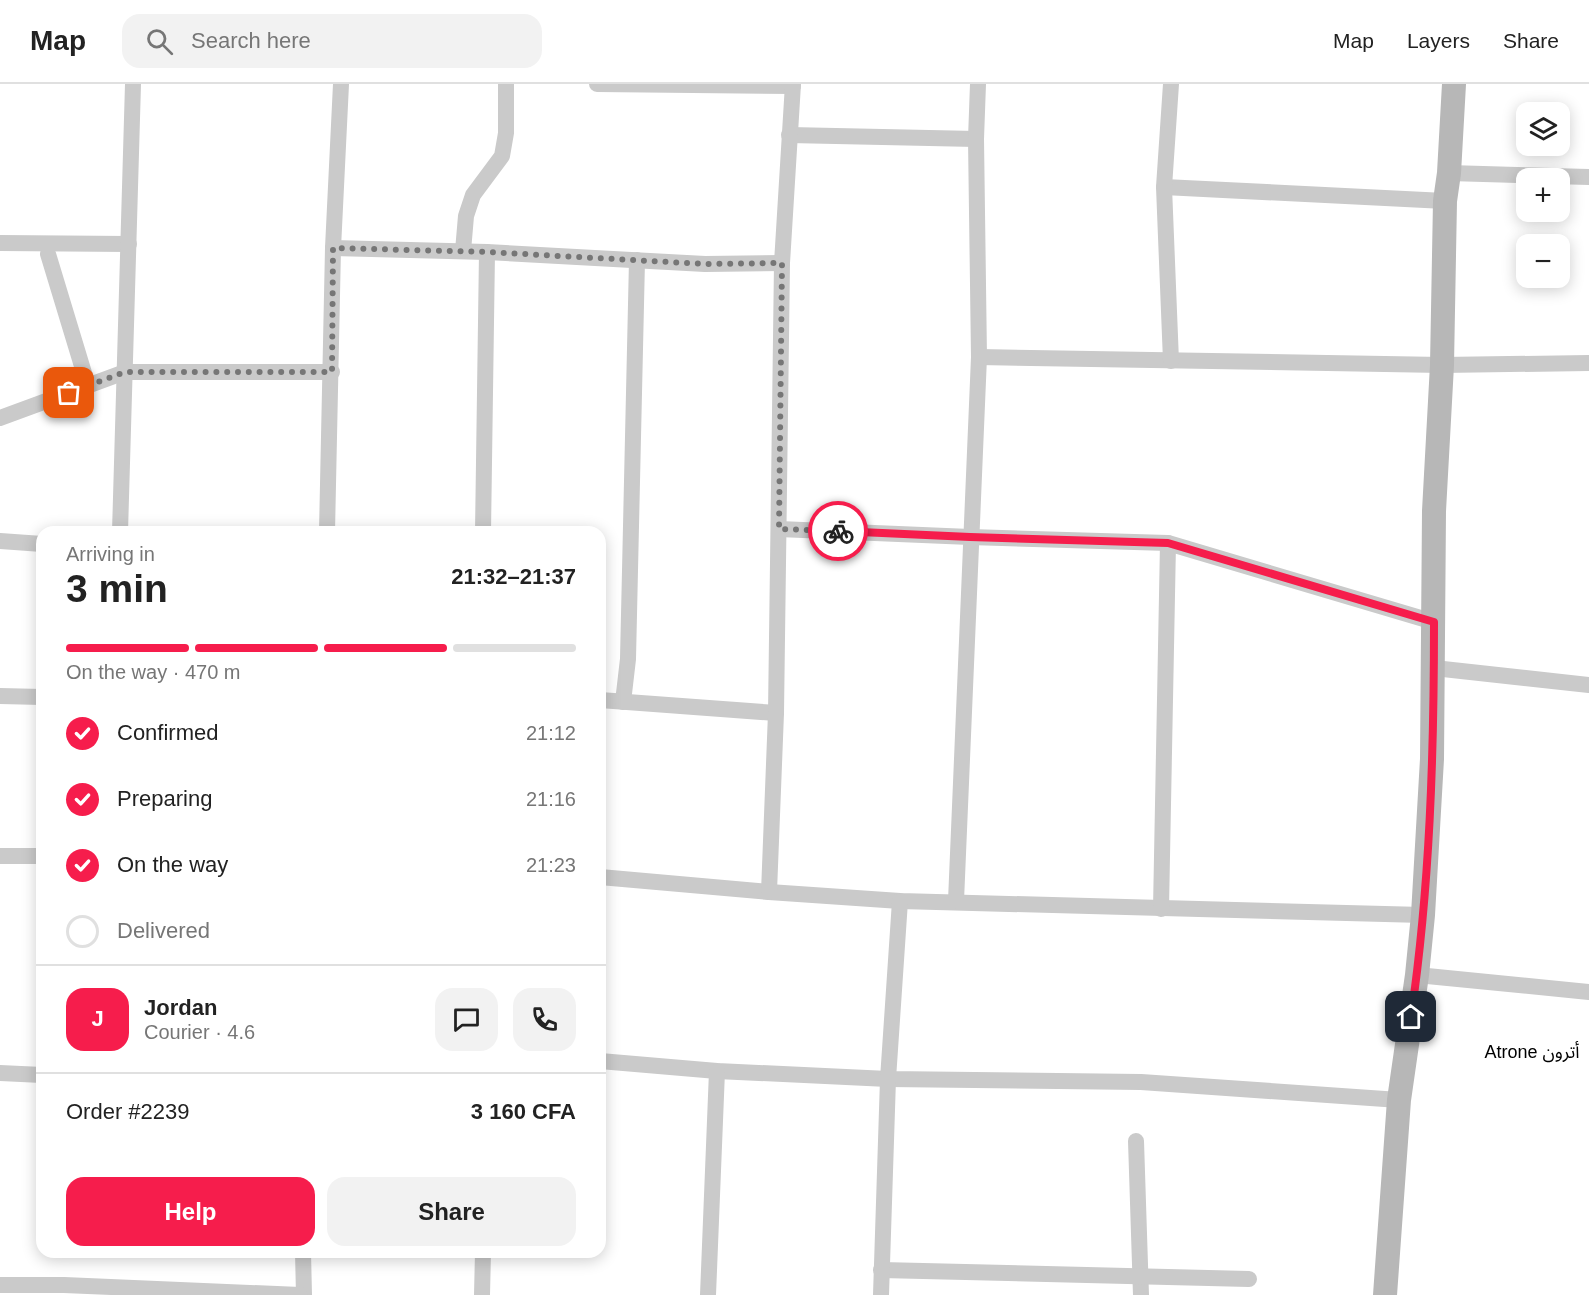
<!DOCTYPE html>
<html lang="en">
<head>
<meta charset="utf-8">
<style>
	:root { --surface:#fff; --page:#f2f2f2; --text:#222; --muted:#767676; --line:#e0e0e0; --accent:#f61d4c }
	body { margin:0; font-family:Helvetica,"Noto Sans Arabic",sans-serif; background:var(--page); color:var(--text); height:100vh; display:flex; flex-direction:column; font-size:22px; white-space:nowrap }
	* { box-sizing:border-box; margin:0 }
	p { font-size:20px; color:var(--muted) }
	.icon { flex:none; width:33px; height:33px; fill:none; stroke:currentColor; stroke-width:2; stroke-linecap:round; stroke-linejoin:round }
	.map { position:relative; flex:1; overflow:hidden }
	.details { position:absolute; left:36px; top:442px; width:570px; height:732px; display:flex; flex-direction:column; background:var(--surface); border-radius:18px; box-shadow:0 3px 15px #0003 }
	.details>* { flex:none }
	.controls { position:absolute; left:1516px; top:18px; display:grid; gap:12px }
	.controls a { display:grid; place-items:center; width:54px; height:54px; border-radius:12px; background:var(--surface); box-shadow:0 3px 15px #0003; font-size:30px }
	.pin { position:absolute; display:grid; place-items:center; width:51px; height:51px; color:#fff; margin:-26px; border-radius:12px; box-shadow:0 3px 9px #0006 }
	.courier { position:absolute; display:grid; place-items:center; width:60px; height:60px; margin:-30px; border:4px solid #f61d4c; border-radius:50%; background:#fff; color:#222; box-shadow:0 2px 8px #0007 }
	.head em { font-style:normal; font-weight:700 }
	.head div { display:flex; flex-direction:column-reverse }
	.head { display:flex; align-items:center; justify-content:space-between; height:102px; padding:0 30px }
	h1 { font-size:39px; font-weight:700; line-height:45px }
	.bar { display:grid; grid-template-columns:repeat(4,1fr); gap:9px 6px; align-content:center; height:72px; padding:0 30px }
	.bar i { height:8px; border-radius:4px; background:var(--line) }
	.bar .current { background:var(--accent) }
	.bar p { grid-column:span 4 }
	.line { display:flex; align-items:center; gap:15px; padding:0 30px; border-top:2px solid var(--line) }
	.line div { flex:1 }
	.round { display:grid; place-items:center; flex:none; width:63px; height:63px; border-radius:18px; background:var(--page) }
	ol { padding:0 30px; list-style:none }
	li { display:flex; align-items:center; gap:18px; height:66px }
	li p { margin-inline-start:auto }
	li .icon { padding:6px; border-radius:50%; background:var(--accent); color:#fff; stroke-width:4 }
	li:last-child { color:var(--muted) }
	li i { width:33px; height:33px; border:3px solid var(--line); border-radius:50% }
	.action { display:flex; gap:12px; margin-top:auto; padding:12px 30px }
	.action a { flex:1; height:69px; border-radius:18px; background:var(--accent); color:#fff; font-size:24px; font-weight:700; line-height:69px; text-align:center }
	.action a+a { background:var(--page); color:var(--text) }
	header { display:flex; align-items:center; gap:36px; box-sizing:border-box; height:84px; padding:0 30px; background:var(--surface); border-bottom:2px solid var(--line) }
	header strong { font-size:28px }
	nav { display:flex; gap:33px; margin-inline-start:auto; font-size:21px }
	.search { width:420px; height:54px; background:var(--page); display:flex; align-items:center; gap:15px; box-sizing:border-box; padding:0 21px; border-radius:18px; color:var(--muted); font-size:22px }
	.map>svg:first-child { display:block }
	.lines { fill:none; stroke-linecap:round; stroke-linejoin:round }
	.street { stroke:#cacaca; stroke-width:16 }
	.secondary { stroke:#b7b7b7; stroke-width:24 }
	.done { stroke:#767676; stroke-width:6; stroke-dasharray:0 10.8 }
	.route { stroke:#f61d4c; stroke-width:8 }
	.labels { text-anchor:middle; stroke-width:6; stroke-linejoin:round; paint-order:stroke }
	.neighbourhood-label { font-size:18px; fill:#000; stroke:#fff }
</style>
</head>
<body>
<header>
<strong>Map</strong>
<div class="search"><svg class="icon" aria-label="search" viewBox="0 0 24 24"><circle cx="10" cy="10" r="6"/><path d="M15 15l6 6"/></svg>Search here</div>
<nav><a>Map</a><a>Layers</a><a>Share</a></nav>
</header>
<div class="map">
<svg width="1589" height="1211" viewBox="0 0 1589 1211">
	<rect width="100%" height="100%" fill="#fff"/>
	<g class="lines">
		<!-- street -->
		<g class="street">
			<path d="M597,0L793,2"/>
			<path d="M789,51L976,55"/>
			<path d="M1449,89L1589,93"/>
			<path d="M1164,103L1445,117"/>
			<path d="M0,159L129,160"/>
			<path d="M333,164L487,168L705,180L782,179"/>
			<path d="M463,167L466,132L473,111L502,72L506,49V0"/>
			<path d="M48,170L88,302"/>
			<path d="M979,273L1442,281L1589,279"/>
			<path d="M1171,277L1164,103L1171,0"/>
			<path d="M0,334L125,288H332"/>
			<path d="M779,445L970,453L1168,459L1434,538"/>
			<path d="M120,448L133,0"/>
			<path d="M327,448L333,164L341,0"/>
			<path d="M483,448L487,168"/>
			<path d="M0,457L42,460"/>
			<path d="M1434,584L1589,601"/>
			<path d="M0,612L42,613"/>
			<path d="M600,616L776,629"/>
			<path d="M623,618L628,575L637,176"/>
			<path d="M0,772H42"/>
			<path d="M600,793L769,808L900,817L1423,831"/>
			<path d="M769,808L776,629L782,179L793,0"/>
			<path d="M956,817L979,273L976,55L978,0"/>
			<path d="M1161,825L1168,459"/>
			<path d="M1417,891L1589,908"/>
			<path d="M600,977L717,987L888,995L1141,998L1399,1016"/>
			<path d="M0,989L42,991"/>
			<path d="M1136,1057L1141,1211"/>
			<path d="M303,1168L304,1211"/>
			<path d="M881,1186L1249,1195"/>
			<path d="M0,1201H64L300,1211"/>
			<path d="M482,1211L483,1168"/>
			<path d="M708,1211L717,987"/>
			<path d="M881,1211L888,995L900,817"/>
		</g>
		<!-- secondary -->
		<path class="secondary" d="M1385,1211L1399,1016L1417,891L1423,831L1432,675L1434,427L1442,281L1445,117L1449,89L1454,0"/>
	</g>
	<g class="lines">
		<!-- done -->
		<path class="done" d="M69,309L125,288H332L333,164L487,168L705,180L782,179L779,445L838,447"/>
		<!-- route -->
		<path class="route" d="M838,447L970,453L1168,459L1434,538C1434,670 1430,802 1411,933"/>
	</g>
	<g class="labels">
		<!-- neighbourhood labels -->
		<g class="neighbourhood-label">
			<text x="1532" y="974">Atrone أترون</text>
		</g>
	</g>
</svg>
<div class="controls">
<a><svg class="icon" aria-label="layers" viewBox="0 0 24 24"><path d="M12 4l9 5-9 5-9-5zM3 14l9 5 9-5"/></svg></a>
<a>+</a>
<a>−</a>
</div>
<div class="pin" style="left:69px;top:309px;background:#ea580c"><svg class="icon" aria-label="bag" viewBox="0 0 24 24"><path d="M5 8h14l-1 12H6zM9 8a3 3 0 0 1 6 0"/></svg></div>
<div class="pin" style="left:1411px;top:933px;background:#1f2937"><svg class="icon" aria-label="home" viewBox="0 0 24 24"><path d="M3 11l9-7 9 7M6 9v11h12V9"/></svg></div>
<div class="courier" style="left:838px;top:447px"><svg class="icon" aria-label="bike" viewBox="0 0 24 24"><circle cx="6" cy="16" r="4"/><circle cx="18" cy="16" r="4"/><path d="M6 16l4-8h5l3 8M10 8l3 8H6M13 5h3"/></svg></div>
<section class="details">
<div class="head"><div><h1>3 min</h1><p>Arriving in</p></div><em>21:32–21:37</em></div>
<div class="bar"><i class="current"></i><i class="current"></i><i class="current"></i><i></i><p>On the way · 470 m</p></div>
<ol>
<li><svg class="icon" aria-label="check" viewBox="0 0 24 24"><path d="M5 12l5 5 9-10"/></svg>Confirmed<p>21:12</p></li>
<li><svg class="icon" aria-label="check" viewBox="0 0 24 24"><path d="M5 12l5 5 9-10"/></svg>Preparing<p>21:16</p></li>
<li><svg class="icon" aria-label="check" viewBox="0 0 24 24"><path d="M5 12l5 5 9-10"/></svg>On the way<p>21:23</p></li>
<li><i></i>Delivered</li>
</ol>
<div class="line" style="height:108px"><b class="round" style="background:var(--accent);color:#fff">J</b><div><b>Jordan</b><p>Courier · 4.6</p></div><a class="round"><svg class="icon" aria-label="chat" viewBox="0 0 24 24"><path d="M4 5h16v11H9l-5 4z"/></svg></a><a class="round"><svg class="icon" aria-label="phone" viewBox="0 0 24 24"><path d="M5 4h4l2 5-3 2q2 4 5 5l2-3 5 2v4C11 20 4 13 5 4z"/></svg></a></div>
<div class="line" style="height:78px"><div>Order #2239</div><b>3 160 CFA</b></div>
<div class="action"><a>Help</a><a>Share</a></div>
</section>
</div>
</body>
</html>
